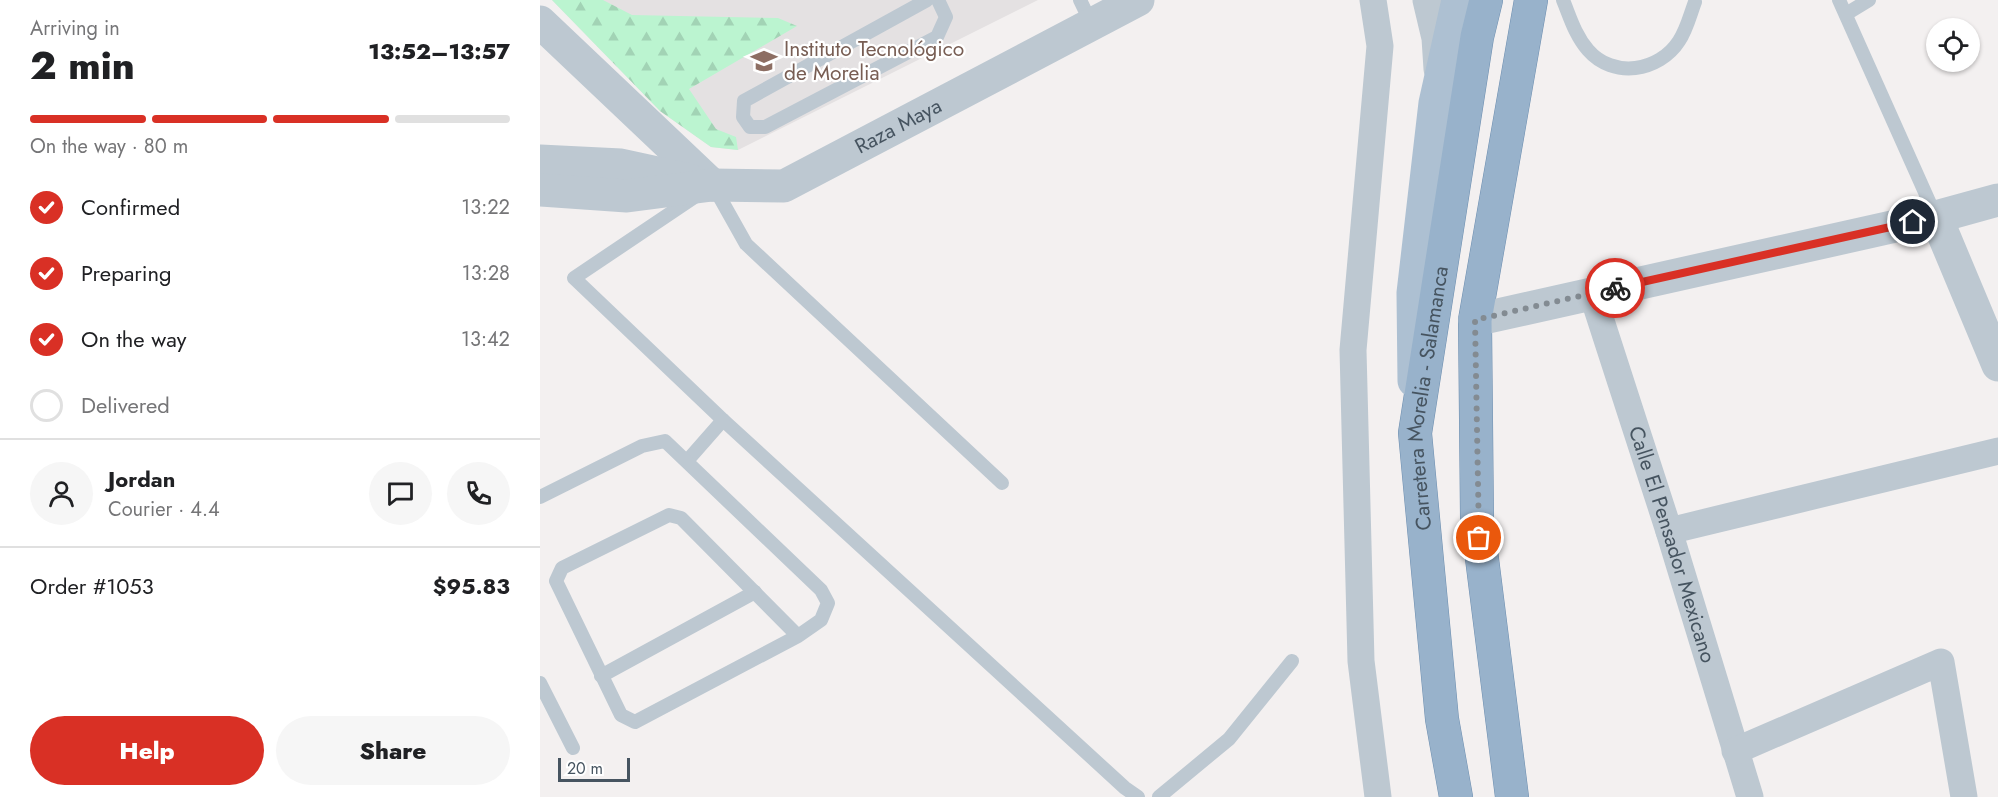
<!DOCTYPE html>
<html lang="en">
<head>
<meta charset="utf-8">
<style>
	:root { --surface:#fff; --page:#f6f6f6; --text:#202124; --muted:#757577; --line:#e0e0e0; --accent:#d93025 }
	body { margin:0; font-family:Jost,sans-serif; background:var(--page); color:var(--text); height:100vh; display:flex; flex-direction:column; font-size:22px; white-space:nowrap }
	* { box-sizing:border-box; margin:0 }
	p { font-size:20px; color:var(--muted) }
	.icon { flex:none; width:33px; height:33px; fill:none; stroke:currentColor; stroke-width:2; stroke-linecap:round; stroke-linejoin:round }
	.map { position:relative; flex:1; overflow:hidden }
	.drawer { display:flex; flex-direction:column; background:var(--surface); width:540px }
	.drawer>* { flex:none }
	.tools { position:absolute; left:1386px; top:18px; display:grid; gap:12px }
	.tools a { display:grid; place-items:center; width:54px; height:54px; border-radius:50%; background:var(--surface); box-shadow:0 2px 4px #0004; font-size:30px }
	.scale { position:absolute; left:18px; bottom:15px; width:72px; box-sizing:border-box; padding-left:6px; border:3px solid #465460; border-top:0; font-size:16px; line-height:21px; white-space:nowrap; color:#465460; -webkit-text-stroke:4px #fff; paint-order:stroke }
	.pin { position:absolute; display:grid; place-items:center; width:51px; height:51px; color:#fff; margin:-26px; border:3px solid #fff; border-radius:50%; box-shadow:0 2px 6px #0007 }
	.courier { position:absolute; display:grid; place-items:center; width:60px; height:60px; margin:-30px; border:4px solid #d93025; border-radius:50%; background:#fff; color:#222; box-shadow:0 2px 8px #0007 }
	.headline em { font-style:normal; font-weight:800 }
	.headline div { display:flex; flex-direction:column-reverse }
	.headline { display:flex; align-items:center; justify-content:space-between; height:102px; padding:0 30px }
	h1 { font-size:39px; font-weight:800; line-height:45px }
	.bar { display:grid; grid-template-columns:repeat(4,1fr); gap:9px 6px; align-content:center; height:72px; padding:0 30px }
	.bar i { height:8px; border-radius:4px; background:var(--line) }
	.bar .current { background:var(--accent) }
	.bar p { grid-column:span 4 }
	.line { display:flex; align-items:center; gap:15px; padding:0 30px; border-top:2px solid var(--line) }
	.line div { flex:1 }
	.round { display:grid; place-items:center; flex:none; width:63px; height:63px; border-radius:32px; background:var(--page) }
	ol { padding:0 30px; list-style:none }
	li { display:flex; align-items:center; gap:18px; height:66px }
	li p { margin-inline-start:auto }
	li .icon { padding:6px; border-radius:50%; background:var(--accent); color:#fff; stroke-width:4 }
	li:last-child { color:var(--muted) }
	li i { width:33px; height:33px; border:3px solid var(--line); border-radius:50% }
	.action { display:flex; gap:12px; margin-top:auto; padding:12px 30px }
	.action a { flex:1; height:69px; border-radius:36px; background:var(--accent); color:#fff; font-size:24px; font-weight:800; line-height:69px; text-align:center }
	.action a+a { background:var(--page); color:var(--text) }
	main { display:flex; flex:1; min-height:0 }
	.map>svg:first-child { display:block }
	.education { fill:#e4e1e2 }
	.forest { fill:url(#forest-firs) }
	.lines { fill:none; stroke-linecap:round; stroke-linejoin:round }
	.trunk-casing { stroke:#6e8fb0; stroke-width:34 }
	.service { stroke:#bdc8d1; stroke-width:14 }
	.minor { stroke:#bdc8d1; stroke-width:27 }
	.tertiary { stroke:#bdc8d1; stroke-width:33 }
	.primary { stroke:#adc0d2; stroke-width:33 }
	.trunk { stroke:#98b2cb; stroke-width:33 }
	.done { stroke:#838b92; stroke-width:6; stroke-dasharray:0 10.8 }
	.route { stroke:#d93025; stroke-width:8 }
	.labels { text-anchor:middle; stroke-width:4.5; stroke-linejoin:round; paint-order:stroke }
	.education-label { font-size:21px; fill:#785e54; stroke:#fff; text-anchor:start }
	.street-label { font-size:21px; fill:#465460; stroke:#fff }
</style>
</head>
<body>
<main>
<section class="drawer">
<div class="headline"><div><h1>2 min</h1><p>Arriving in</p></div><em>13:52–13:57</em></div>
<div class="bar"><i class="current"></i><i class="current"></i><i class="current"></i><i></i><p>On the way · 80 m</p></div>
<ol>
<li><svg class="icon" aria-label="check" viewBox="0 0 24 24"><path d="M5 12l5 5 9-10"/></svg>Confirmed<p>13:22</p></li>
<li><svg class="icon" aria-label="check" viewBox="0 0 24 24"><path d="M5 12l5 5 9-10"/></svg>Preparing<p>13:28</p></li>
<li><svg class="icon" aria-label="check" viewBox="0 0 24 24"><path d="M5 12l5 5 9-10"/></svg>On the way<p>13:42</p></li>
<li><i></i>Delivered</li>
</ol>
<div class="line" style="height:108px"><a class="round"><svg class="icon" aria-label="person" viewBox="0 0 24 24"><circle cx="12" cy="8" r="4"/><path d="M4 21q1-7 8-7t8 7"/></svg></a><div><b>Jordan</b><p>Courier · 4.4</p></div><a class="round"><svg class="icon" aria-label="chat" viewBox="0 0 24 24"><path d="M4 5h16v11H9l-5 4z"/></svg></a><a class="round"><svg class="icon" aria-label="phone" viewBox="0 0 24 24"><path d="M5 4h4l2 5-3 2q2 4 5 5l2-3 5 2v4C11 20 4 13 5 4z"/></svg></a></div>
<div class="line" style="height:78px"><div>Order #1053</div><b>$95.83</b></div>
<div class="action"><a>Help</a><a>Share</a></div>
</section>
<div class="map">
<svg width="1458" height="797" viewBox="0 0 1458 797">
	<defs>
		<pattern id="forest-firs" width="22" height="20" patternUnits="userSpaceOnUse" patternTransform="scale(1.5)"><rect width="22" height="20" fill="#bbf4d0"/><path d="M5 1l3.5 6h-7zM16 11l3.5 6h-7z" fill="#a2d3b5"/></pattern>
	</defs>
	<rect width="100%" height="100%" fill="#f3f0f0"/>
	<!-- education -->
	<path class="education" d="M12,0H498L198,150L171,147L120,111Z"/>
	<!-- forest -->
	<path class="forest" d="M12,0H63L92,15L238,18L257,26L149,89L176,129L196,137L198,150L171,147L120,111Z"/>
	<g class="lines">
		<!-- trunk casing -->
		<g class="trunk-casing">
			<g id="trunk">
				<path id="s3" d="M916,797L902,719L875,433L937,37L946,0"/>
				<path d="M972,797L937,519L935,320L991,0"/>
			</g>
		</g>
		<!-- service -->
		<g class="service">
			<path d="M387,0L204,101L203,117L210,127H225L397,37L406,17L398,0"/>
			<path d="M540,0L552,25"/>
			<path d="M1023,0C1030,17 1035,35 1048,50C1073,79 1119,72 1139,41C1147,29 1150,15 1155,2"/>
			<path d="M1299,0L1396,217"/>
			<path d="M1306,14L1329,0"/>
			<path d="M174,187L206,244L462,483"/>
			<path d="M156,196L34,278L183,420L585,788L598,797"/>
			<path d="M147,461L183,420"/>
			<path d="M0,497L102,446L125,441L281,590L288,603L281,620L258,636L95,722L81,715L16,581L22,568L129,515L141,518L258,636"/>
			<path d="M61,676L215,592"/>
			<path d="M0,683L33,748"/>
			<path d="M619,797L689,739L752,661"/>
		</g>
		<!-- minor -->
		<g class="minor">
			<path d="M833,0L840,46L813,350L821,661L838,797"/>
			<path id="s1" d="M1052,293L1129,531L1210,797"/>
			<path d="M1129,531L1458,451"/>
			<path d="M1195,751L1401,662L1424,797"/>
		</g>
		<!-- tertiary -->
		<g class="tertiary">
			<path d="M889,0L898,38L900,69"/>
			<path d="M0,22L172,185"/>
			<path d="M0,161L81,165L150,180"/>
			<path id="s2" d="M0,190L87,196L172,185L244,186L598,0"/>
			<path d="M1396,217L1458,365"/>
			<path d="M935,320L1396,217L1458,200"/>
		</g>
		<!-- primary -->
		<path class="primary" d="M874,381L873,293L895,103L918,0"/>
		<!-- trunk -->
		<use href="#trunk" class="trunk"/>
	</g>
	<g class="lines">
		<!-- done -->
		<path class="done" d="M939,538L935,320L1075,288"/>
		<!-- route -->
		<path class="route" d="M1075,288L1373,222"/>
	</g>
	<!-- icons -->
	<defs>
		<g id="university-bare" transform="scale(2.07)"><path d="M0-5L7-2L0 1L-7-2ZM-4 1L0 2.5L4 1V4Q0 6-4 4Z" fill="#8d6e63" stroke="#fff" stroke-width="2.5" paint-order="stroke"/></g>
	</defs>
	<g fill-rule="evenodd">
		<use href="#university-bare" x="224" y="61"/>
	</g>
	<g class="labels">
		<!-- education labels -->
		<g class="education-label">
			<text x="244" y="56">Instituto Tecnológico<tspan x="244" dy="24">de Morelia</tspan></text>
		</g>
		<!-- street labels -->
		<g class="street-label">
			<text dy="7" stroke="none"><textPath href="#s2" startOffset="374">Raza Maya</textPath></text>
			<text dy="7" stroke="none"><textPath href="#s3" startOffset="402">Carretera Morelia - Salamanca</textPath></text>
			<text dy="7" stroke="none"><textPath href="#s1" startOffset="264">Calle El Pensador Mexicano</textPath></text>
		</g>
	</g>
</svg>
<div class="tools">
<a><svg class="icon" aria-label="locate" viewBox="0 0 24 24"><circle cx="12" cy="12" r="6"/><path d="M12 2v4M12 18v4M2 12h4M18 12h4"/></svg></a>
</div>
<div class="scale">20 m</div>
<div class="pin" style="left:939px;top:538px;background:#ea580c"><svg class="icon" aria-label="bag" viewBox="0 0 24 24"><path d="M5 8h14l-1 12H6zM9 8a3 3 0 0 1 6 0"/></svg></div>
<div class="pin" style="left:1373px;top:222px;background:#1f2937"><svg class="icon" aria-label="home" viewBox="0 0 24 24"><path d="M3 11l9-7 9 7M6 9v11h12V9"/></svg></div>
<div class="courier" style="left:1075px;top:288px"><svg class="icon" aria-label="bike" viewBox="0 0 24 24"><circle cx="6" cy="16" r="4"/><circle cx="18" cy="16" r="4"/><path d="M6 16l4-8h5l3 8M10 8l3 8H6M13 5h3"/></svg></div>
</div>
</main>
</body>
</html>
